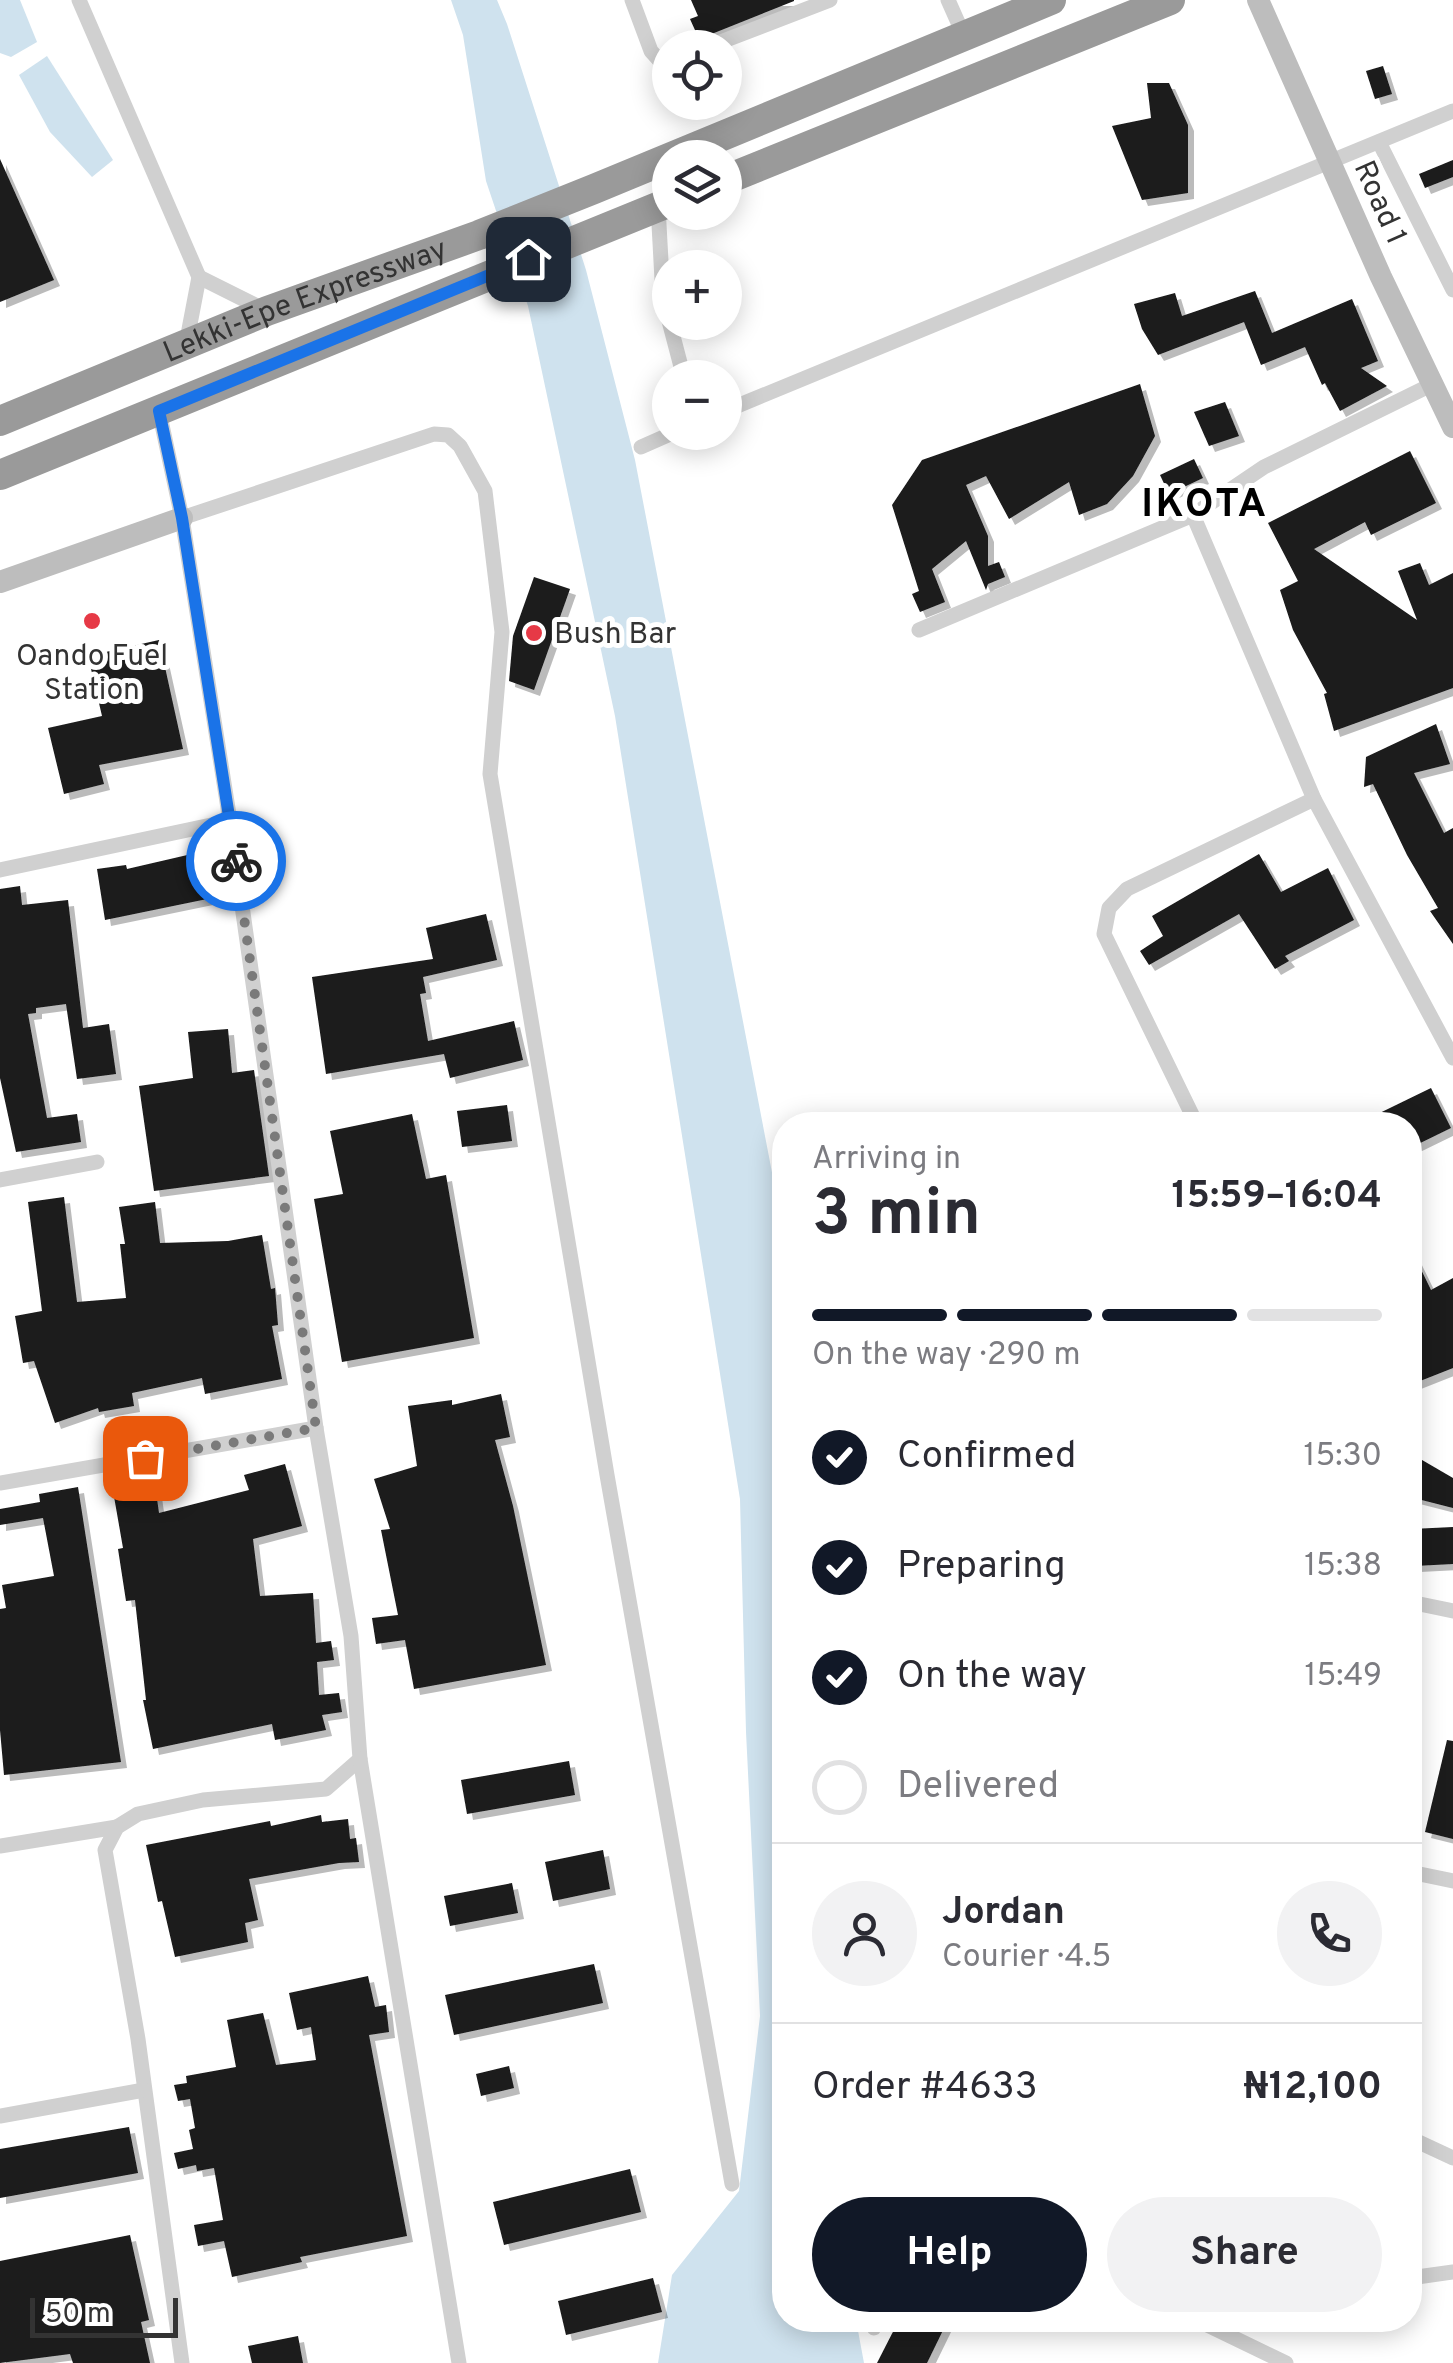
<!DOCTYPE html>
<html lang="en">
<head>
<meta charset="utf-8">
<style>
	:root { --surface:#fff; --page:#f2f2f3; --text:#2b2b33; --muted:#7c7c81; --line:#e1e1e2; --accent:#111827 }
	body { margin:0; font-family:Overpass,sans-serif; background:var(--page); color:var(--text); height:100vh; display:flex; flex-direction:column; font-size:38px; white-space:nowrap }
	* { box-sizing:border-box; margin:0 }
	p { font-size:32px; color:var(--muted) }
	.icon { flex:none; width:55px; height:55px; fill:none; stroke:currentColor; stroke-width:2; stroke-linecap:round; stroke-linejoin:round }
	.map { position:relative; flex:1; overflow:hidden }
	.details { position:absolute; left:772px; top:1112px; width:650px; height:1220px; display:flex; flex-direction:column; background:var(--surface); border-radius:40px; box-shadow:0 5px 25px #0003 }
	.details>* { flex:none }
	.fabs { position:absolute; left:652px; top:30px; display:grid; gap:20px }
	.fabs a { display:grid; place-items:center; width:90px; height:90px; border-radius:50%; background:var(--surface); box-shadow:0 5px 25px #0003; font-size:50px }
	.scale { position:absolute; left:30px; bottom:25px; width:148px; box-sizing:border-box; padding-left:10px; border:5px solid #333; border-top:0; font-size:28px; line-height:35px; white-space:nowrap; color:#333; -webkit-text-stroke:8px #fff; paint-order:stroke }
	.pin { position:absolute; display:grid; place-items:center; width:85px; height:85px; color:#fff; margin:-42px; border-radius:20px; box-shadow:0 5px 15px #0006 }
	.courier { position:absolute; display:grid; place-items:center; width:100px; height:100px; margin:-50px; border:8px solid #1a73e8; border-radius:50%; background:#fff; color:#222; box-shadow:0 2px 12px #0007 }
	.head em { font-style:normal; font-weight:700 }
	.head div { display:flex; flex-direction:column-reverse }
	.head { display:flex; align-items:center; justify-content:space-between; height:170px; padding:0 40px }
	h1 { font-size:65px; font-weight:700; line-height:75px }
	.bar { display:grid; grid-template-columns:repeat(4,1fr); gap:15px 10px; align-content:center; height:120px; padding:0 40px }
	.bar i { height:12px; border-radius:8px; background:var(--line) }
	.bar .selected { background:var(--accent) }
	.bar p { grid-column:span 4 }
	.line { display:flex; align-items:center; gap:25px; padding:0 40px; border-top:2px solid var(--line) }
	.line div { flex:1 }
	.round { display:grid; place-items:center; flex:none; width:105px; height:105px; border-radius:52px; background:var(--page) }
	ol { padding:0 40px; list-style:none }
	li { display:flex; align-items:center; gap:30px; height:110px }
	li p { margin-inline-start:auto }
	li .icon { padding:10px; border-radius:50%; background:var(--accent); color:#fff; stroke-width:4 }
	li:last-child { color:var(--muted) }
	li i { width:55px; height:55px; border:5px solid var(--line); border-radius:50% }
	.button { display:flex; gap:20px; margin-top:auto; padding:20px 40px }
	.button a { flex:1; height:115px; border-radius:60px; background:var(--accent); color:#fff; font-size:40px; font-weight:700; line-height:115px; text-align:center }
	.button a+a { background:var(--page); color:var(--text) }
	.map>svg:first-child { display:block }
	.water { fill:#cfe2ee }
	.building { fill:#1a1a1a; filter:url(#shadow) }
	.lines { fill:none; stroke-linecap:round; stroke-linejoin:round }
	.street { stroke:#d0d0d0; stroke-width:15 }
	.secondary { stroke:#bdbdbd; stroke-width:22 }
	.highway { stroke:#9a9a9a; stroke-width:30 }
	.done { stroke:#7a7a7a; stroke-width:10; stroke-dasharray:0 18 }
	.route { stroke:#1a73e8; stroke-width:12 }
	.poi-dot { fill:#e63946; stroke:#fff; stroke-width:4 }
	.labels { text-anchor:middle; stroke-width:10; stroke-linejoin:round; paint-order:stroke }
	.street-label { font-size:30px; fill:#333; stroke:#fff }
	.poi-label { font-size:30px; fill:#333; stroke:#fff; text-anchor:start }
	.district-label { font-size:40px; font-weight:bold; letter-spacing:2.5px; fill:#000; stroke:#fff }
</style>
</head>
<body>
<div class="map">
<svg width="1453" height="2363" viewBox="0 0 1453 2363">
	<defs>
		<filter id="shadow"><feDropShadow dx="6" dy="6" stdDeviation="0" flood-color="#0004"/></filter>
	</defs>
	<rect width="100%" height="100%" fill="#fff"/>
	<!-- water -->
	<g class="water">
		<path d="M0,0H20L37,42L11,57L0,53Z"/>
		<path d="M451,0H497L507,24L586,270L635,460L785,1240V2320H856L864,2363H658L672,2275L739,2191L760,2016L746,1732L740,1499L615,716L528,306L486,181L463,35Z"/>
		<path d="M47,56L113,160L92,177L50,132L19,75Z"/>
	</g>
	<!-- building -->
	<g class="building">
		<path d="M691,0H794V1L699,39L690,19L698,16Z"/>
		<path d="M1383,66L1392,94L1375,99L1366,71Z"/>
		<path d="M1147,83H1169L1188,125V193L1142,200L1112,126L1151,118Z"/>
		<path d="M0,159L54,280L0,302Z"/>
		<path d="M1453,160V177L1425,188L1419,174Z"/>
		<path d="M1255,291L1272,333L1352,299L1378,361L1361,368L1387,386L1340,411L1325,383L1322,385L1305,347L1261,365L1244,322L1158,355L1142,329L1134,304L1175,293L1182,316Z"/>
		<path d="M1140,384L1155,436L1133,476L1107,504L1079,515L1069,482L1009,519L986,476L966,485L988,536V566L999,562L1005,577L988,584L986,590L966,541L932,569L945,602L920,612L912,594L919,591L892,505L922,460Z"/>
		<path d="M1225,402L1239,436L1209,446L1194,412Z"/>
		<path d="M1410,451L1436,503L1371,535L1365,522L1314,549L1417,620L1398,571L1420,563L1429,585L1453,573V688L1334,731L1324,694L1327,693L1293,630L1280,590L1298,581L1268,523Z"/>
		<path d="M1194,459L1203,478L1169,494L1160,475Z"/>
		<path d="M534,577L570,589L534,690L509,681L513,636Z"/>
		<path d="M159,640L183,749L99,765L104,784L64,794L48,728L102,716L88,656Z"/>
		<path d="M1436,724L1450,764L1414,773L1444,833L1453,828V944L1430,911L1438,908L1407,855L1373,784L1364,787L1366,757Z"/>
		<path d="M196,853L207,899L105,920L97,869L126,865L127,869Z"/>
		<path d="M1259,854L1281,892L1328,868L1354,920L1285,956L1289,961L1275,969L1239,914L1149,965L1140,951L1163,936L1152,916Z"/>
		<path d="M20,886L22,905L68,900L83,1028L109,1024L116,1074L77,1079L66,1004L36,1008V1013L28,1014L47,1118L77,1114L81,1142L16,1152L0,1078V889Z"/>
		<path d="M486,914L497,960L423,977L426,993L420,994L428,1041L514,1021L523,1060L450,1078L444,1054L326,1074L312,977L433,959L426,928Z"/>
		<path d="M228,1029L232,1073L254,1070L269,1176L154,1191L139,1086L193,1078L188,1032Z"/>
		<path d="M1431,1088L1451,1128L1410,1148V1125H1355Z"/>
		<path d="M507,1105L512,1141L462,1147L457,1111Z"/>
		<path d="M412,1114L426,1179L446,1175L474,1338L342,1362L314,1199L343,1194L330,1131Z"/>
		<path d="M64,1197L77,1302L126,1298L120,1244H125L119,1207L155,1202L160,1243L228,1241L262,1235L271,1289L275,1288L278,1325L272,1326L282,1379L205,1394L202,1378L132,1393L134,1406L99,1412L98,1408L55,1423L34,1361L23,1363L15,1316L42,1311L28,1202Z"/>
		<path d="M1410,1247L1431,1290L1453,1278V1368L1410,1385Z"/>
		<path d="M501,1394L510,1437L495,1440L513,1506L546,1665L414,1689L405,1640L376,1644L372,1618L398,1615L381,1530L390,1529L374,1479L417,1466L408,1406L452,1400V1405Z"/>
		<path d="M1410,1453L1453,1478V1508L1410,1497Z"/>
		<path d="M285,1464L302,1526L253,1539L260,1596L313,1593L316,1643L331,1641L334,1660L317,1662L319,1695L339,1693L342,1712L322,1715L326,1730L275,1740L272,1724L153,1749L143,1700H146L135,1600L126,1601L118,1549L123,1548L112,1485L154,1478L159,1513L249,1490L244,1475Z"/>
		<path d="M78,1487L121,1762L4,1775L0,1730V1609L6,1608L2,1585L54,1576L43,1518L0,1525V1509L40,1502L39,1494Z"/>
		<path d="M1453,1527V1564L1414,1566L1412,1529Z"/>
		<path d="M1447,1740L1453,1741V1839L1425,1832Z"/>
		<path d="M569,1761L575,1795L467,1814L461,1780Z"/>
		<path d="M321,1815L322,1822L348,1819L350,1839L356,1838L359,1862L339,1863L249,1879L258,1920L245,1923L248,1942L175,1957L162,1901L158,1902L146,1845L270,1821L271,1826Z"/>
		<path d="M603,1850L610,1889L553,1901L545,1862Z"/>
		<path d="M512,1883L518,1913L450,1926L444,1896Z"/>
		<path d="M594,1964L603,2003L454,2035L445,1995Z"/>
		<path d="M368,1976L375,2007L386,2005L389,2032L369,2035L407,2236L300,2257L302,2262L232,2277L224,2241L198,2246L194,2225L223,2220L214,2168L197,2171L196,2165L178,2169L174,2153L193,2149L189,2130L195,2128L190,2099L178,2101L174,2085L187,2083L186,2076L236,2067L227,2020L263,2013L276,2065L316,2060L311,2027L297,2030L289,1993Z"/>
		<path d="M509,2066L514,2088L481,2096L476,2074Z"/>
		<path d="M129,2127L138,2173L0,2198V2149Z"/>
		<path d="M630,2169L641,2212L504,2245L493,2202Z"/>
		<path d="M130,2235L149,2320L141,2322L150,2363H73L70,2354L0,2363V2261Z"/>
		<path d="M653,2278L662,2312L566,2335L558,2301Z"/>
		<path d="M899,2320H948L927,2363H877Z"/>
		<path d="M298,2336L303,2363H252L248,2346Z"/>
	</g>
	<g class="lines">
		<!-- street -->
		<g class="street">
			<path d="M79,0L199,277L186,345"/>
			<path d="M632,0L651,51L659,60L670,59"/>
			<path d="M948,0L964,36"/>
			<path d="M705,48L830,0"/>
			<path d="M1379,142L1453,290"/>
			<path d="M658,206L663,298L684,378"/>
			<path d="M199,277L267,311"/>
			<path d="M159,411L182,518L230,821L316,1428L351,1636L360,1759L326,1789L203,1800L138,1814L117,1827L105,1850L138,2039L182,2363"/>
			<path d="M725,411L1453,111"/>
			<path d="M641,447L675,432"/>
			<path d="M1193,515L1314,799L1453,1058"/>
			<path d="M182,518L434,434L448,435L460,446L485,491L502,632L490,774L607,1475L732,2184"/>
			<path d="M919,630L1193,515L1264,467L1433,384"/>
			<path d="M0,870L230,821"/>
			<path d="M1197,1125L1104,934L1109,908L1127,889L1314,799"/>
			<path d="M0,1180L97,1162"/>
			<path d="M0,1483L316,1428"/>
			<path d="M1410,1602L1453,1611"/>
			<path d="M360,1759L459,2363"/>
			<path d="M0,1846L117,1827"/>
			<path d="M1410,1872L1453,1881"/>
			<path d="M0,2116L144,2090"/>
			<path d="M1410,2138L1453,2158"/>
			<path d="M1410,2278L1453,2272"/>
			<path d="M1197,2320L1286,2363"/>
			<path d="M874,2328L878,2320"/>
		</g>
		<!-- secondary -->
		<g class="secondary">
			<path d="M1258,0L1381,277L1453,427"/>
			<path d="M0,582L182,518"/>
		</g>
		<!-- highway -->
		<g class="highway">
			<path d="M725,180L1170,0"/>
			<path id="s1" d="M0,421L267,311L479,235L594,189L1051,0"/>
			<path d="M0,475L670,202"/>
		</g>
	</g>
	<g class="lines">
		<!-- done -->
		<path class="done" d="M145,1458L316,1428L236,861"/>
		<!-- route -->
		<path class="route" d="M236,861L182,518L159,411L528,259"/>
	</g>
	<!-- markers -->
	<g class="poi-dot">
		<circle cx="92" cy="621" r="10"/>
		<circle cx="534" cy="633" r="10"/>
	</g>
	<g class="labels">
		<!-- street labels -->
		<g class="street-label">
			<text transform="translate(1381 202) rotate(66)" y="10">Road 1</text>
			<text dy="10" stroke="none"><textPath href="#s1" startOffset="328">Lekki-Epe Expressway</textPath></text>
		</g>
		<!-- poi labels -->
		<g class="poi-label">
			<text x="554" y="643">Bush Bar</text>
			<text x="92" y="665" text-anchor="middle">Oando Fuel<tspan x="92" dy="34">Station</tspan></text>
		</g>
		<!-- district labels -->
		<g class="district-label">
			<text x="1205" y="516">IKOTA</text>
		</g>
	</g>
</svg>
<div class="fabs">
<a><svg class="icon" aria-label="locate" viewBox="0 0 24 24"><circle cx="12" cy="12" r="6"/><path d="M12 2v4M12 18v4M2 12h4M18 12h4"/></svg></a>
<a><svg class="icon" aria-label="layers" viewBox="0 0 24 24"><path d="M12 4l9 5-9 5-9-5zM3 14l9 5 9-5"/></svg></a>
<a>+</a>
<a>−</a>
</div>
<div class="scale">50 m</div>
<div class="pin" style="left:145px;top:1458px;background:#ea580c"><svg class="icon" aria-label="bag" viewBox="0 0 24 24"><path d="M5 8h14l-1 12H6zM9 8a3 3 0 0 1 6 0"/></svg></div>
<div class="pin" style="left:528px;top:259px;background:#1f2937"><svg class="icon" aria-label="home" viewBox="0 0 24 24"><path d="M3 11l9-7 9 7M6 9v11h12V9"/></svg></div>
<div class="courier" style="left:236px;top:861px"><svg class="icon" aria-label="bike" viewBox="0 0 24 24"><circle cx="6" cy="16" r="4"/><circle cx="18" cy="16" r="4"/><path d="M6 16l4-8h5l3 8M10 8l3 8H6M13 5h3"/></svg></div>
<section class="details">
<div class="head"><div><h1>3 min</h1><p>Arriving in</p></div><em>15:59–16:04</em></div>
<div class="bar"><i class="selected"></i><i class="selected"></i><i class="selected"></i><i></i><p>On the way · 290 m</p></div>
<ol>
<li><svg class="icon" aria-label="check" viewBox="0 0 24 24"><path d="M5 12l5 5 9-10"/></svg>Confirmed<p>15:30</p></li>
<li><svg class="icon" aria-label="check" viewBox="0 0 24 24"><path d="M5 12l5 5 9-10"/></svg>Preparing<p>15:38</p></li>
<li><svg class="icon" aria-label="check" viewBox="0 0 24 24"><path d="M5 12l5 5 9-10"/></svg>On the way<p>15:49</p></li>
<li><i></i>Delivered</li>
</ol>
<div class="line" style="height:180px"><a class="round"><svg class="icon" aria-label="person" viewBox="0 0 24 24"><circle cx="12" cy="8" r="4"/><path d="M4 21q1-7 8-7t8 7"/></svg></a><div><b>Jordan</b><p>Courier · 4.5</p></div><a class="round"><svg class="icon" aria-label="phone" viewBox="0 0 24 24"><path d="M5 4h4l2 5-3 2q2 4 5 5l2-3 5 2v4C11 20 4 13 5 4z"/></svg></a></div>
<div class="line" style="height:130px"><div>Order #4633</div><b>₦12,100</b></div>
<div class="button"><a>Help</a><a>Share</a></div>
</section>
</div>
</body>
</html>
